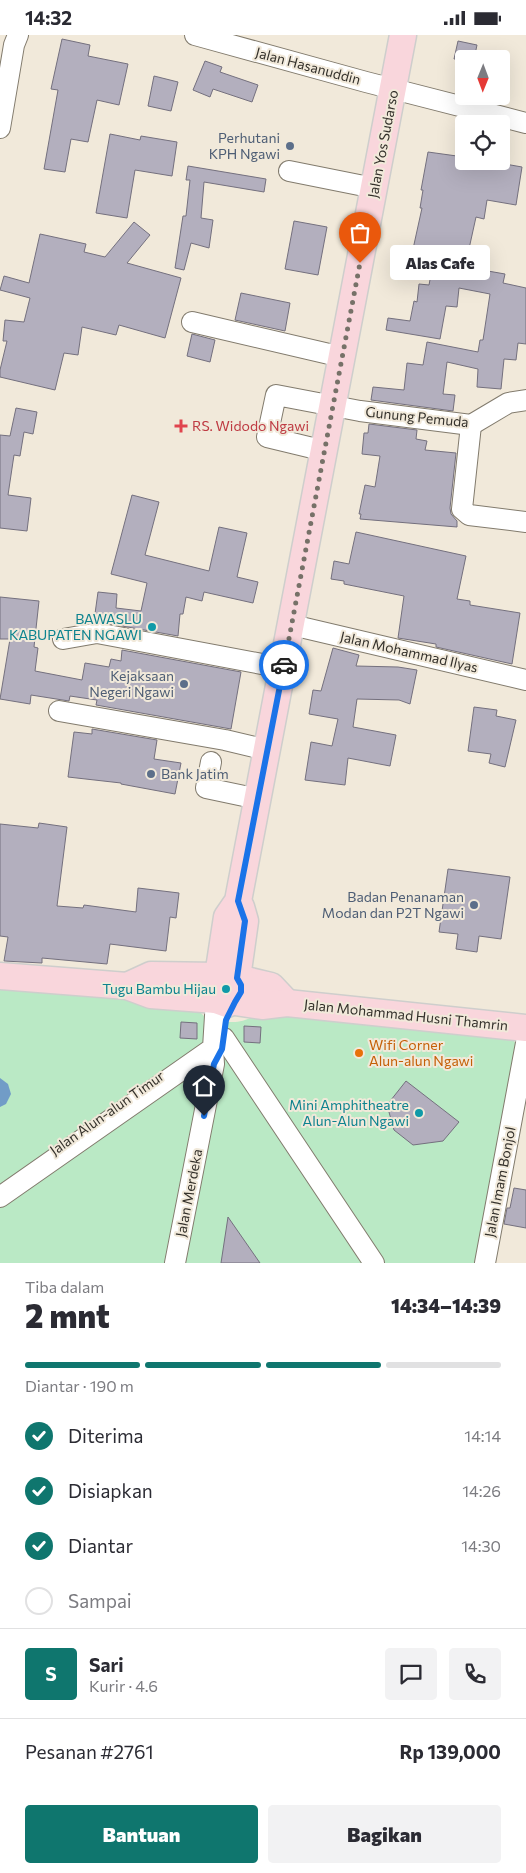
<!DOCTYPE html>
<html lang="id">
<head>
<meta charset="utf-8">
<style>
	:root { --surface:#fff; --page:#f2f2f3; --text:#2b2b33; --muted:#7c7c81; --line:#e1e1e2; --accent:#0f766e }
	body { margin:0; font-family:Commissioner,sans-serif; background:var(--page); color:var(--text); height:100vh; display:flex; flex-direction:column; font-size:19px; white-space:nowrap }
	* { box-sizing:border-box; margin:0 }
	p { font-size:16px; color:var(--muted) }
	.icon { flex:none; width:28px; height:28px; fill:none; stroke:currentColor; stroke-width:2; stroke-linecap:round; stroke-linejoin:round }
	.map { position:relative; height:1228px; overflow:hidden }
	.drawer { display:flex; flex-direction:column; background:var(--surface); flex:1 }
	.drawer>* { flex:none }
	.needle { width:32px; rotate:181deg }
	.buttons { position:absolute; left:455px; top:15px; display:grid; gap:10px }
	.buttons a { display:grid; place-items:center; width:55px; height:55px; border-radius:5px; background:var(--surface); box-shadow:0 5px 20px #0002; font-size:25px }
	.pin { position:absolute; display:grid; place-items:center; width:42px; height:42px; color:#fff; margin:-51px -21px; border-radius:50% 50% 50% 0; rotate:-45deg; box-shadow:0 0 5px #0007 }
	.pin .icon { rotate:45deg }
	.courier { position:absolute; display:grid; place-items:center; width:50px; height:50px; margin:-25px; border:4px solid #1a73e8; border-radius:50%; background:#fff; color:#222; box-shadow:0 1px 6px #0007 }
	.bubble { position:absolute; height:35px; border-radius:5px; background:var(--surface); box-shadow:0 5px 20px #0002; font-size:16px; font-weight:800; line-height:35px; text-align:center }
	.headline em { font-style:normal; font-weight:800 }
	.headline div { display:flex; flex-direction:column-reverse }
	.headline { display:flex; align-items:center; justify-content:space-between; height:85px; padding:0 25px }
	h1 { font-size:32px; font-weight:800; line-height:38px }
	.bar { display:grid; grid-template-columns:repeat(4,1fr); gap:8px 5px; align-content:center; height:60px; padding:0 25px }
	.bar i { height:6px; border-radius:4px; background:var(--line) }
	.bar .active { background:var(--accent) }
	.bar p { grid-column:span 4 }
	.line { display:flex; align-items:center; gap:12px; padding:0 25px; border-top:1px solid var(--line) }
	.line div { flex:1 }
	.round { display:grid; place-items:center; flex:none; width:52px; height:52px; border-radius:5px; background:var(--page) }
	ol { padding:0 25px; list-style:none }
	li { display:flex; align-items:center; gap:15px; height:55px }
	li p { margin-inline-start:auto }
	li .icon { padding:5px; border-radius:50%; background:var(--accent); color:#fff; stroke-width:4 }
	li:last-child { color:var(--muted) }
	li i { width:28px; height:28px; border:2px solid var(--line); border-radius:50% }
	.action { display:flex; gap:10px; margin-top:auto; padding:10px 25px }
	.action a { flex:1; height:58px; border-radius:5px; background:var(--accent); color:#fff; font-size:20px; font-weight:800; line-height:58px; text-align:center }
	.action a+a { background:var(--page); color:var(--text) }
	.status { display:flex; justify-content:space-between; align-items:center; height:35px; padding:0 25px; background:var(--surface); direction:ltr }
	.status svg { height:14px; fill:currentColor }
	.map>svg:first-child { display:block }
	.green { fill:#bae9c5 }
	.water { fill:#719cc7 }
	.building { fill:#b3afbe; stroke:#74707e }
	.lines { fill:none; stroke-linecap:round; stroke-linejoin:round }
	.minor-casing { stroke:#827b6d; stroke-width:22 }
	.major-casing { stroke:#cececc; stroke-width:29 }
	.minor { stroke:#fff; stroke-width:20 }
	.major { stroke:#f9d6dc; stroke-width:26 }
	.done { stroke:#767168; stroke-width:5; stroke-dasharray:0 9 }
	.route { stroke:#1a73e8; stroke-width:6 }
	.service-dot { fill:#5c6f8a; stroke:#f1e9da; stroke-width:2 }
	.health-dot { fill:#e0444e; stroke:#f1e9da; stroke-width:2 }
	.culture-dot { fill:#0f9aa8; stroke:#f1e9da; stroke-width:2 }
	.food-dot { fill:#e8710a; stroke:#f1e9da; stroke-width:2 }
	.labels { text-anchor:middle; stroke-width:4; stroke-linejoin:round; paint-order:stroke }
	.street-label { font-size:14px; fill:#34312b; stroke:#f1e9da }
	.service-label { font-size:14px; fill:#4e5e75; stroke:#f1e9da; text-anchor:end }
	.health-label { font-size:14px; fill:#be3a42; stroke:#f1e9da; text-anchor:start }
	.culture-label { font-size:14px; fill:#0d838f; stroke:#f1e9da; text-anchor:end }
	.food-label { font-size:14px; fill:#c56008; stroke:#f1e9da; text-anchor:start }
</style>
</head>
<body>
<div class="status"><b>14:32</b><svg viewBox="0 0 49 12"><path d="M0 12V9h3v3zM5 12V6h3v6zM10 12V3h3v9zM15 12V0h3v12zM26 1h20v11H26zM47 4h2v5h-2z"/></svg></div>
<div class="map">
<svg width="526" height="1228" viewBox="0 0 526 1228">
	<rect width="100%" height="100%" fill="#f1e9da"/>
	<!-- green -->
	<path class="green" d="M0,950L185,969L200,977L207,984C235,988 238,990 263,977L509,999L516,1009L481,1228H0Z"/>
	<!-- water -->
	<path class="water" d="M0,1043L8,1049L11,1059L6,1069L0,1072Z"/>
	<!-- building -->
	<g class="building">
		<path d="M62,4L90,10L88,21L128,29L119,70L97,65L88,107L71,104L65,137L44,134L58,55L51,54Z"/>
		<path d="M458,6L477,10L474,24H454Z"/>
		<path d="M205,26L222,32L220,37L258,50L252,67L213,54L210,62L193,55Z"/>
		<path d="M154,41L178,47L171,76L148,71Z"/>
		<path d="M110,99L140,105L141,101L177,107L172,141L135,135L127,183L96,178Z"/>
		<path d="M428,117L464,122V126H488L522,132L516,170L487,165L484,184L476,182L465,232L505,239L503,248L526,253V309L518,308L516,325L504,324L501,354L477,352L478,334L447,327L443,359L455,360L453,376L371,365L373,352L404,355L407,328L423,330L427,307L478,317L480,305H483L490,259L459,253L457,272L446,271L440,304L386,295L388,283L410,286L414,266L417,267L419,249L429,250L435,218L413,214L422,173H420L423,155H421Z"/>
		<path d="M188,131L266,144L264,157L204,147L201,183L213,185L209,213L191,208L184,235L175,233L183,181H186L190,145H186Z"/>
		<path d="M294,186L327,192L318,240L285,234Z"/>
		<path d="M134,187L150,200L127,228L181,243L165,303L119,290L116,300L82,292L78,320L64,318L55,355L0,342V335L7,306H3L5,285L24,287L30,263L0,255L4,241L29,248L40,199L86,209L84,217L105,222Z"/>
		<path d="M241,258L290,268L285,296L235,285Z"/>
		<path d="M192,299L215,305L210,327L187,321Z"/>
		<path d="M16,373L37,377L33,399L24,397L20,421L14,420L8,460L31,463L27,496L0,493V400L10,401Z"/>
		<path d="M369,389L417,395L416,404L427,406L425,415L456,418L450,473L451,479L457,486V492L360,484L361,479H359L365,450L375,452L380,421L362,419L364,398H368Z"/>
		<path d="M132,460L159,467L145,520L209,536L219,492L247,498L237,542L258,547L253,568L204,557L202,566L186,562L183,579H180L178,601L94,586L98,557L117,559L116,573L141,576L147,548L111,539Z"/>
		<path d="M356,497L466,521L457,564L470,566V570L520,578L512,629L436,612V609L398,603L404,561L344,549V546L331,544L334,526L349,529Z"/>
		<path d="M0,562L39,566L34,612L38,613L35,636L82,645L85,628L109,632L111,624L121,626L122,615L241,637L231,694L96,670L97,665L70,661L69,666L31,660L30,669L0,664L10,604H0Z"/>
		<path d="M333,613L359,620L356,631L398,632L417,635L410,669L399,665L357,664L353,692L396,700L390,731L348,723L345,750L305,745L311,707L332,711L338,684L309,679L313,655L321,656Z"/>
		<path d="M474,672L497,675L496,681L516,685L505,732L489,728L491,719L468,716Z"/>
		<path d="M92,694L157,705L154,724L181,728L175,759L121,749V748L68,742L74,697L92,699Z"/>
		<path d="M39,788L67,792L57,871L83,873L84,870L136,877L138,853L179,858L176,883L170,882L166,916L110,909L107,929L42,923V928L4,926L8,902L0,901V789L38,793Z"/>
		<path d="M448,834L510,842L501,904L479,901L477,917L456,914L458,899L439,897Z"/>
		<path d="M181,987L197,988V1004L180,1003Z"/>
		<path d="M244,991L261,992L260,1008L244,1007Z"/>
		<path d="M406,1046L459,1087L443,1106L413,1110L394,1095L387,1070Z"/>
		<path d="M514,1153L526,1155V1193L504,1189L507,1173H510Z"/>
		<path d="M228,1182L260,1228H221Z"/>
	</g>
	<g class="lines">
		<!-- minor casing -->
		<g class="minor-casing">
			<g id="minor">
				<path d="M195,0L366,47L526,88"/>
				<path d="M0,93L14,10L18,0"/>
				<path d="M289,136L374,153"/>
				<path d="M192,287L342,322"/>
				<path d="M471,390L462,474L469,480L526,487"/>
				<path d="M325,416L267,402L276,360L360,376L471,390L508,368L526,365"/>
				<path d="M292,590L526,645"/>
				<path d="M63,604L97,598L283,633"/>
				<path d="M59,676L225,705L267,715"/>
				<path d="M211,727L206,753L258,764"/>
				<path d="M224,1003L374,1228"/>
				<path d="M0,1162L213,1013L216,965"/>
				<path d="M175,1228L214,1029L213,1013"/>
				<path d="M485,1228L526,1008"/>
			</g>
		</g>
		<!-- major casing -->
		<g class="major-casing">
			<g id="major">
				<path d="M0,941L127,951L151,960L216,965"/>
				<path d="M237,943L242,953L238,964L227,969L216,965L211,954L213,947L221,939L228,938L237,943L271,951L287,968"/>
				<path d="M237,943L245,886L241,872"/>
				<path d="M127,951L151,940L218,941L227,882L238,866L403,0"/>
				<path d="M235,967L262,971L287,968L526,993"/>
			</g>
		</g>
		<!-- minor -->
		<use href="#minor" class="minor"/>
		<!-- major -->
		<use href="#major" class="major"/>
	</g>
	<g class="lines">
		<!-- done -->
		<path class="done" d="M284,630L360,228"/>
		<!-- route -->
		<path class="route" d="M204,1081L214,1029L222,1014L226,985L235,967L241,957V950L237,943L245,886L238,866L284,630"/>
	</g>
	<!-- markers -->
	<g class="service-dot">
		<circle cx="290" cy="111" r="5"/>
		<circle cx="184" cy="649" r="5"/>
		<circle cx="151" cy="739" r="5"/>
		<circle cx="474" cy="870" r="5"/>
	</g>
	<path class="health-dot" d="M178.5 383.5h5v5h5v5h-5v5h-5v-5h-5v-5h5z"/>
	<g class="culture-dot">
		<circle cx="152" cy="592" r="5"/>
		<circle cx="226" cy="954" r="5"/>
		<circle cx="419" cy="1078" r="5"/>
	</g>
	<circle class="food-dot" cx="359" cy="1018" r="5"/>
	<g class="labels">
		<!-- street labels -->
		<g class="street-label">
			<text transform="translate(308 31) rotate(15)" y="5">Jalan Hasanuddin</text>
			<text transform="translate(383 109) rotate(-79)" y="5">Jalan Yos Sudarso</text>
			<text transform="translate(417 382) rotate(6)" y="5">Gunung Pemuda</text>
			<text transform="translate(409 617) rotate(13)" y="5">Jalan Mohammad Ilyas</text>
			<text transform="translate(406 980) rotate(6)" y="5">Jalan Mohammad Husni Thamrin</text>
			<text transform="translate(107 1078) rotate(-35)" y="5">Jalan Alun-alun Timur</text>
			<text transform="translate(500 1147) rotate(-79)" y="5">Jalan Imam Bonjol</text>
			<text transform="translate(189 1158) rotate(-79)" y="5">Jalan Merdeka</text>
		</g>
		<!-- service labels -->
		<g class="service-label">
			<text x="280" y="108">Perhutani<tspan x="280" dy="16">KPH Ngawi</tspan></text>
			<text x="174" y="646">Kejaksaan<tspan x="174" dy="16">Negeri Ngawi</tspan></text>
			<text x="161" y="744" text-anchor="start">Bank Jatim</text>
			<text x="464" y="867">Badan Penanaman<tspan x="464" dy="16">Modan dan P2T Ngawi</tspan></text>
		</g>
		<!-- health labels -->
		<g class="health-label">
			<text x="192" y="396">RS. Widodo Ngawi</text>
		</g>
		<!-- culture labels -->
		<g class="culture-label">
			<text x="142" y="589">BAWASLU<tspan x="142" dy="16">KABUPATEN NGAWI</tspan></text>
			<text x="216" y="959">Tugu Bambu Hijau</text>
			<text x="409" y="1075">Mini Amphitheatre<tspan x="409" dy="16">Alun-Alun Ngawi</tspan></text>
		</g>
		<!-- food labels -->
		<g class="food-label">
			<text x="369" y="1015">Wifi Corner<tspan x="369" dy="16">Alun-alun Ngawi</tspan></text>
		</g>
	</g>
</svg>
<div class="buttons">
<a><svg class="needle" viewBox="-14 -14 28 28"><path d="M0-13l5 13h-10z" fill="#e53935"/><path d="M0 13l5-13h-10z" fill="#7c7c81"/></svg></a>
<a><svg class="icon" aria-label="locate" viewBox="0 0 24 24"><circle cx="12" cy="12" r="6"/><path d="M12 2v4M12 18v4M2 12h4M18 12h4"/></svg></a>
</div>
<div class="pin" style="left:360px;top:228px;background:#ea580c"><svg class="icon" aria-label="bag" viewBox="0 0 24 24"><path d="M5 8h14l-1 12H6zM9 8a3 3 0 0 1 6 0"/></svg></div>
<div class="pin" style="left:204px;top:1081px;background:#1f2937"><svg class="icon" aria-label="home" viewBox="0 0 24 24"><path d="M3 11l9-7 9 7M6 9v11h12V9"/></svg></div>
<div class="courier" style="left:284px;top:630px"><svg class="icon" aria-label="car" viewBox="0 0 24 24"><path d="M5 17H2v-5l4-1 3-4h7l3 4 3 1v5h-3M9 17h6M6 11h13"/><circle cx="7" cy="17" r="2"/><circle cx="17" cy="17" r="2"/></svg></div>
<div class="bubble" style="left:390px;top:210px;width:100px">Alas Cafe</div>
</div>
<section class="drawer">
<div class="headline"><div><h1>2 mnt</h1><p>Tiba dalam</p></div><em>14:34–14:39</em></div>
<div class="bar"><i class="active"></i><i class="active"></i><i class="active"></i><i></i><p>Diantar · 190 m</p></div>
<ol>
<li><svg class="icon" aria-label="check" viewBox="0 0 24 24"><path d="M5 12l5 5 9-10"/></svg>Diterima<p>14:14</p></li>
<li><svg class="icon" aria-label="check" viewBox="0 0 24 24"><path d="M5 12l5 5 9-10"/></svg>Disiapkan<p>14:26</p></li>
<li><svg class="icon" aria-label="check" viewBox="0 0 24 24"><path d="M5 12l5 5 9-10"/></svg>Diantar<p>14:30</p></li>
<li><i></i>Sampai</li>
</ol>
<div class="line" style="height:90px"><b class="round" style="background:var(--accent);color:#fff">S</b><div><b>Sari</b><p>Kurir · 4.6</p></div><a class="round"><svg class="icon" aria-label="chat" viewBox="0 0 24 24"><path d="M4 5h16v11H9l-5 4z"/></svg></a><a class="round"><svg class="icon" aria-label="phone" viewBox="0 0 24 24"><path d="M5 4h4l2 5-3 2q2 4 5 5l2-3 5 2v4C11 20 4 13 5 4z"/></svg></a></div>
<div class="line" style="height:65px"><div>Pesanan #2761</div><b>Rp 139,000</b></div>
<div class="action"><a>Bantuan</a><a>Bagikan</a></div>
</section>
</body>
</html>
